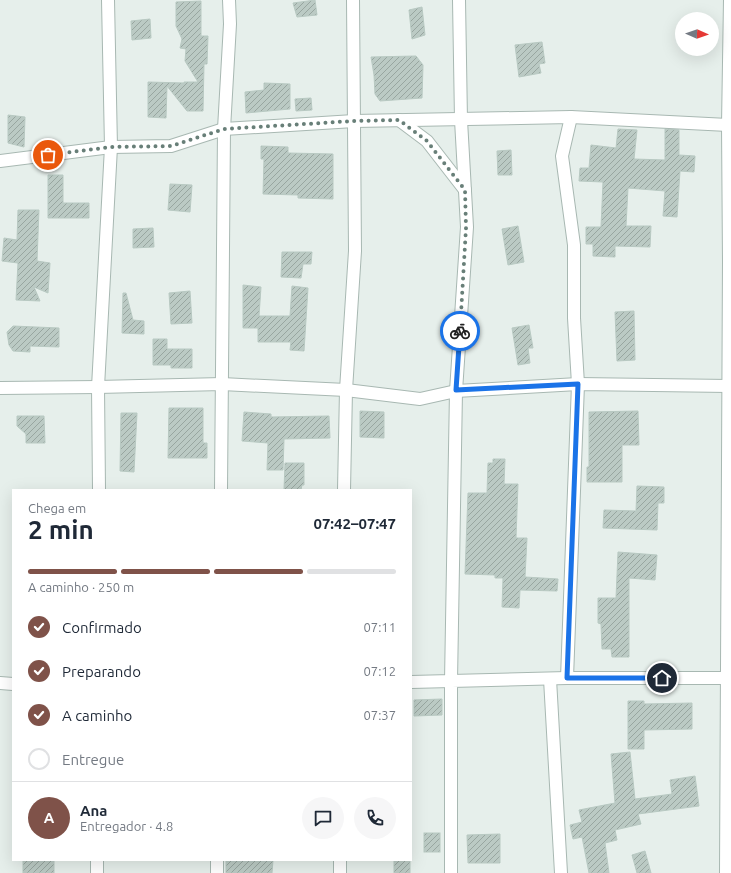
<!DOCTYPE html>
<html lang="pt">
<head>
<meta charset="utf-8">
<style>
	:root { --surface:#fff; --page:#f6f6f7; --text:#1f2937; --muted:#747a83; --line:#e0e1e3; --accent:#7f5249 }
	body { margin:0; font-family:Ubuntu,sans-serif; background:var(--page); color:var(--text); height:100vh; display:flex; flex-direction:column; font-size:15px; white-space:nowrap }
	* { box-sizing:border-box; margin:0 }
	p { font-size:13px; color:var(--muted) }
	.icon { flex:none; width:22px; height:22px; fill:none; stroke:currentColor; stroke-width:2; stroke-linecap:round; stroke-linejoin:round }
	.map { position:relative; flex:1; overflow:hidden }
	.sheet { position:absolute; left:12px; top:489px; width:400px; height:372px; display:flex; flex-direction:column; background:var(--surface); border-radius:0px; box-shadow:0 4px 16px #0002 }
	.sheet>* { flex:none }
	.needle { width:26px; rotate:92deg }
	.tools { position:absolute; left:675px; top:12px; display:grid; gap:8px }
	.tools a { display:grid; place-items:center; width:44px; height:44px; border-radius:50%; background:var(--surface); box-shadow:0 4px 16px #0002; font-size:20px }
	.pin { position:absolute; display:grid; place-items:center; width:34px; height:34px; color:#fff; margin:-17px; border:2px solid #fff; border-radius:50%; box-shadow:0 1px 4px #0007 }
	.courier { position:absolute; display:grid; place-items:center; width:40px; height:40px; margin:-20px; border:3px solid #1a73e8; border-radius:50%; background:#fff; color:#222; box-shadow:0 1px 5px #0007 }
	.overview em { font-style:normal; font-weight:700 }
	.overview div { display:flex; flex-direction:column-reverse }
	.overview { display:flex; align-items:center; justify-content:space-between; height:68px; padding:0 16px }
	h1 { font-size:26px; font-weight:700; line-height:30px }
	.bar { display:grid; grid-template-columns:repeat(4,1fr); gap:6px 4px; align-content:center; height:48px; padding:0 16px }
	.bar i { height:5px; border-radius:3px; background:var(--line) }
	.bar .active { background:var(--accent) }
	.bar p { grid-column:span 4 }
	.line { display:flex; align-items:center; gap:10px; padding:0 16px; border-top:1px solid var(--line) }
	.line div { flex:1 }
	.round { display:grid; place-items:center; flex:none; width:42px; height:42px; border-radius:21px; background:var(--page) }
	ol { padding:0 16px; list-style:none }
	li { display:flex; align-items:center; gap:12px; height:44px }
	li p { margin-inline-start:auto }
	li .icon { padding:4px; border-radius:50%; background:var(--accent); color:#fff; stroke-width:4 }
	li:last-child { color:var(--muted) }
	li i { width:22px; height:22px; border:2px solid var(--line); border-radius:50% }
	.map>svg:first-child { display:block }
	.building { fill:url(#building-hatch); stroke:#b8c9c2 }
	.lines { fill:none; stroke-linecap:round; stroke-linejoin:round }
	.minor-casing { stroke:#a8b8b2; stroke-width:14 }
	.minor { stroke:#fff; stroke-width:12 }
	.done { stroke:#687f78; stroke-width:4; stroke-dasharray:0 7.2 }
	.route { stroke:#1a73e8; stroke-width:5 }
</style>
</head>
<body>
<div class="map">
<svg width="731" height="873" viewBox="0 0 731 873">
	<defs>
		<pattern id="building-hatch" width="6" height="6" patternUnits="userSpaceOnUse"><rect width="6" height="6" fill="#bbcac4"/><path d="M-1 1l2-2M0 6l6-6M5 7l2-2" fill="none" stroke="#98a6a0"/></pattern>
	</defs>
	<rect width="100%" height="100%" fill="#e6efeb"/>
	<!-- building -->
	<g class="building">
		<path d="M315,0L317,15L297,17L293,3Z"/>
		<path d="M201,1V36H208L207,64H204L203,111H187L167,86L166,118L148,117V82L184,83V82H198L185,61L186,49L180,48L182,39L176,26V2Z"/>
		<path d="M422,7L425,35L412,39L409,10Z"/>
		<path d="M150,19L151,38L132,40L131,21Z"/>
		<path d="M542,42L545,63L539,64L541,73L519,77L515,45Z"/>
		<path d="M416,56L423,65L422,98L380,101L375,94L374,75L371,57Z"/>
		<path d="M264,83L290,84V109L246,113L245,92L264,90Z"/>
		<path d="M311,98L312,110L296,111L295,99Z"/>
		<path d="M8,115L25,117L24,147L8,143Z"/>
		<path d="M618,129L637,130L634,159L665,160V129L679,130V155L695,156L694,172L680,171L677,217L663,216L665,191L628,188L626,226H651L650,247L615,246V257L593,256V244H586V227H601L603,182L579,181L580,168H589L591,145L616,148Z"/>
		<path d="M261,146L288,147V153L333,154V199L298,198V195L263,194L264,159H261Z"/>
		<path d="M511,150L512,175H498L497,151Z"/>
		<path d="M48,175H63V203H89V218H48Z"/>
		<path d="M170,184L192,185L190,212L168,210Z"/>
		<path d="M18,210H39L37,261L50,263L48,293L34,287L40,301L16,300L18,263L2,261L4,238L17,240Z"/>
		<path d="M518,226L524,262L508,265L502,229Z"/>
		<path d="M153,228L154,247L133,248V229Z"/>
		<path d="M282,252H312L311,264H303L301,278L281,277Z"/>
		<path d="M243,285L261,287L259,316H290L292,286L308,288L304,351L290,350L291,342H258V328H243Z"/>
		<path d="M190,291L192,323L171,324L169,293Z"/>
		<path d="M123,293H126L133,320L144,321V334L122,333Z"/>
		<path d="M634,311L635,360L617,361L615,312Z"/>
		<path d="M529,325L533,348H528L530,363L518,365L512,328Z"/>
		<path d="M13,326L59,328V347L30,346V352L13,351L9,345L7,332Z"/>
		<path d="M153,339H167V349H192V368H171V365H153Z"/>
		<path d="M169,408H203V443H207V458H168Z"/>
		<path d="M360,411L384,412V438L360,437Z"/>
		<path d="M638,411L639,445H622V482H587V467H589V412Z"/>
		<path d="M244,412L271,414V417L329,416L330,438L284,439L283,470H267L268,443L242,441Z"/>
		<path d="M121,413H137L134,472L120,471Z"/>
		<path d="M17,416H44L45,443H26V434L17,426Z"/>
		<path d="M493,459H505L504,484H518L516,538H527L525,577L558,579L557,591L520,590L519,608L502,607L503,578H495V575L465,574L468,493H487L488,463H493Z"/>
		<path d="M285,463H304V485H302L301,490H284Z"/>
		<path d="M637,486L664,487V503H658L657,530L603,528L604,510L636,511Z"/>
		<path d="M618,552L657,555L655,580L629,578V657H612L611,649H602L601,624L598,623V598H616Z"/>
		<path d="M442,699V715L414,716V700Z"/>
		<path d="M628,701H644V704L692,703V729L644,730V749H628Z"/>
		<path d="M630,752L635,799L672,794L670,780L695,776L699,806L638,814L641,824L615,830L617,840L605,843L609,873H589L582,837L573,839L570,825L582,822L579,810L615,803L611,754Z"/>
		<rect x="424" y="833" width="16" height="19"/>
		<path d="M500,834V863H468L467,835Z"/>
		<path d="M645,851L651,873H637L632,855Z"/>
		<rect x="23" y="860" width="31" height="13"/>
		<path d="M226,860H273L272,873H226Z"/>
		<rect x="394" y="860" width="16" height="13"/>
	</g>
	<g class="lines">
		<!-- minor casing -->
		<g class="minor-casing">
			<g id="minor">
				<path d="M399,120L427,141L465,190"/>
				<path d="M0,161L111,147L171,146L224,129L354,121L571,117L728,125"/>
				<path d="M0,388L98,387L222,384L346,390L420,399L456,391L578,384L729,386"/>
				<path d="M99,490L98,387L111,147L108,0"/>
				<path d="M221,490L224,129L230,24L229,0"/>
				<path d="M344,490L346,390L355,251L353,0"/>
				<path d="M567,678L578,384L574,318V245L562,156L571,117"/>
				<path d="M550,679L561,873"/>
				<path d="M411,682L451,681L456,391L467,227L461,120L459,0"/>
				<path d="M0,683L13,684"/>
				<path d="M97,873V860"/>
				<path d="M217,873V860"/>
				<path d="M340,873V860"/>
				<path d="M451,873V681L567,678H726"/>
				<path d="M726,873L729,261L728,125L730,0"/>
			</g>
		</g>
		<!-- minor -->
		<use href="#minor" class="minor"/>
	</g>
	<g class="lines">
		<!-- done -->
		<path class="done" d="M48,155L111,147L171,146L224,129L354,121L399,120L427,141L465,190L466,228L460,331"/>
		<!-- route -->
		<path class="route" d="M460,331L456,390L578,384L567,678H662"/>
	</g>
</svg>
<div class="tools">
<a><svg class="needle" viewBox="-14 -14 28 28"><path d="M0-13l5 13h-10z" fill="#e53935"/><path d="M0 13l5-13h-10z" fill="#747a83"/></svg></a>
</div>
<div class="pin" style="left:48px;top:155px;background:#ea580c"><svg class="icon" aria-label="bag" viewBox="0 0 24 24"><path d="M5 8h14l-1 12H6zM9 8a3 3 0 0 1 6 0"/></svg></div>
<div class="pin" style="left:662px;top:678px;background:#1f2937"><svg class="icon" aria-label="home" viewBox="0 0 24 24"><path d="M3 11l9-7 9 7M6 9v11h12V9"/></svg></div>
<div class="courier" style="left:460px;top:331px"><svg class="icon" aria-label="bike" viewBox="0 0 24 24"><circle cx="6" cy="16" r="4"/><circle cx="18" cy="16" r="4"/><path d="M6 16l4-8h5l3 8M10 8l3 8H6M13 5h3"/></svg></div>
<section class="sheet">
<div class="overview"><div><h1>2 min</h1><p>Chega em</p></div><em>07:42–07:47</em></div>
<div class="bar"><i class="active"></i><i class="active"></i><i class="active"></i><i></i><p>A caminho · 250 m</p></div>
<ol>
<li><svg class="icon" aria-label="check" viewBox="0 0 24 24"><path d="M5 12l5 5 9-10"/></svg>Confirmado<p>07:11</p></li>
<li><svg class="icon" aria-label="check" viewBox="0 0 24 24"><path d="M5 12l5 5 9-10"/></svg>Preparando<p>07:12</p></li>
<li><svg class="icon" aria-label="check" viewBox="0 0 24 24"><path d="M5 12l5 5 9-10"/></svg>A caminho<p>07:37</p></li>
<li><i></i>Entregue</li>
</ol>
<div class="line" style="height:72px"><b class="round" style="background:var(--accent);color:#fff">A</b><div><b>Ana</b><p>Entregador · 4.8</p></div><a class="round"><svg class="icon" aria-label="chat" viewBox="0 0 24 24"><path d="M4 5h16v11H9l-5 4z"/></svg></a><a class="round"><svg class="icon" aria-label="phone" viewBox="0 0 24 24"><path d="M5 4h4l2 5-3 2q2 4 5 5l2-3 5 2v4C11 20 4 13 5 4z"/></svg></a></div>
</section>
</div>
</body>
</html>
